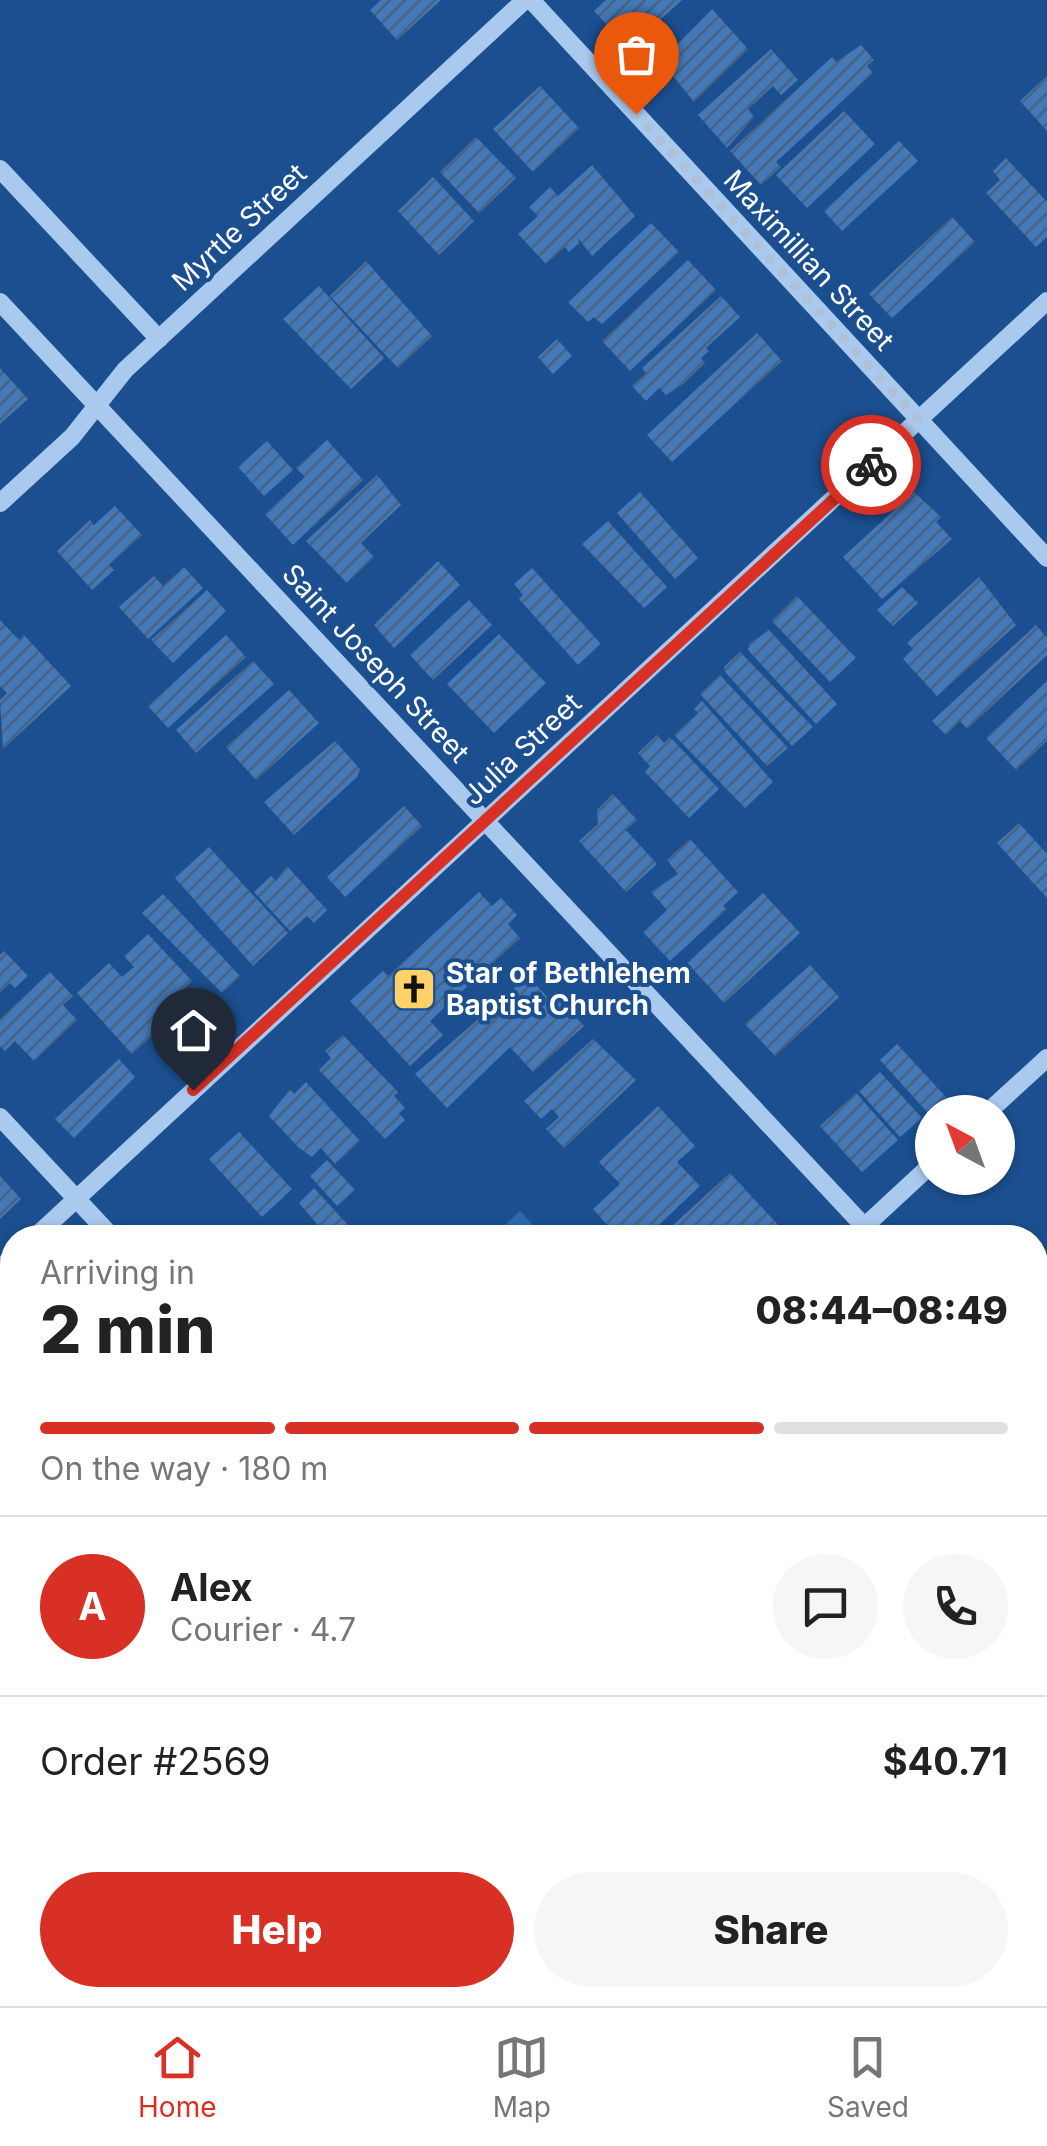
<!DOCTYPE html>
<html lang="en">
<head>
<meta charset="utf-8">
<style>
	:root { --surface:#fff; --page:#f6f6f6; --text:#222; --muted:#767676; --line:#e0e0e0; --accent:#d93025 }
	body { margin:0; font-family:Inter,sans-serif; background:var(--page); color:var(--text); height:100vh; display:flex; flex-direction:column; font-size:38px; white-space:nowrap }
	* { box-sizing:border-box; margin:0 }
	p { font-size:32px; color:var(--muted) }
	.icon { flex:none; width:55px; height:55px; fill:none; stroke:currentColor; stroke-width:2; stroke-linecap:round; stroke-linejoin:round }
	.map { position:relative; flex:1; overflow:hidden }
	.sheet { position:absolute; left:0px; top:1225px; width:1048px; height:782px; display:flex; flex-direction:column; background:var(--surface); border-radius:40px 40px 0 0; box-shadow:0 2px 8px #0004 }
	.sheet>* { flex:none }
	.needle { width:65px; rotate:319deg }
	.fabs { position:absolute; left:915px; top:1095px; display:grid; gap:20px }
	.fabs a { display:grid; place-items:center; width:100px; height:100px; border-radius:50%; background:var(--surface); box-shadow:0 2px 8px #0004; font-size:50px }
	.pin { position:absolute; display:grid; place-items:center; width:85px; height:85px; color:#fff; margin:-102px -42px; border-radius:50% 50% 50% 0; rotate:-45deg; box-shadow:0 0 10px #0007 }
	.pin .icon { rotate:45deg }
	.courier { position:absolute; display:grid; place-items:center; width:100px; height:100px; margin:-50px; border:8px solid #d93025; border-radius:50%; background:#fff; color:#222; box-shadow:0 2px 12px #0007 }
	.headline em { font-style:normal; font-weight:800 }
	.headline div { display:flex; flex-direction:column-reverse }
	.headline { display:flex; align-items:center; justify-content:space-between; height:170px; padding:0 40px }
	h1 { font-size:65px; font-weight:800; line-height:75px }
	.bar { display:grid; grid-template-columns:repeat(4,1fr); gap:15px 10px; align-content:center; height:120px; padding:0 40px }
	.bar i { height:12px; border-radius:8px; background:var(--line) }
	.bar .active { background:var(--accent) }
	.bar p { grid-column:span 4 }
	.line { display:flex; align-items:center; gap:25px; padding:0 40px; border-top:2px solid var(--line) }
	.line div { flex:1 }
	.round { display:grid; place-items:center; flex:none; width:105px; height:105px; border-radius:52px; background:var(--page) }
	.action { display:flex; gap:20px; margin-top:auto; padding:20px 40px }
	.action a { flex:1; height:115px; border-radius:60px; background:var(--accent); color:#fff; font-size:40px; font-weight:800; line-height:115px; text-align:center }
	.action a+a { background:var(--page); color:var(--text) }
	.tab-bar { display:flex; justify-content:space-around; align-items:center; height:140px; border-top:2px solid var(--line); background:var(--surface); font-size:28px; color:var(--muted) }
	.tab-bar a { display:grid; justify-items:center; gap:5px }
	.tab-bar .active { color:var(--accent) }
	.map>svg:first-child { display:block }
	.park { fill:url(#park-tufts) }
	.building { fill:url(#building-hatch) }
	.lines { fill:none; stroke-linecap:round; stroke-linejoin:round }
	.minor { stroke:#a9c9ee; stroke-width:18 }
	.done { stroke:#afc1d8; stroke-width:10; stroke-dasharray:0 18 }
	.route { stroke:#d93025; stroke-width:12 }
	.labels { text-anchor:middle; stroke-width:8; stroke-linejoin:round; paint-order:stroke }
	.street-label { font-size:28px; fill:#fff; stroke:#1b4f8f }
	.poi-label { font-size:28px; font-weight:bold; fill:#fff; stroke:#1b4f8f; text-anchor:start }
</style>
</head>
<body>
<div class="map">
<svg width="1047" height="2006" viewBox="0 0 1047 2006">
	<defs>
		<pattern id="park-tufts" width="24" height="20" patternUnits="userSpaceOnUse" patternTransform="scale(2.5)"><rect width="24" height="20" fill="#2e69ad"/><path d="M3 7l-1-3M5 7V3M7 7l1-3M15 17l-1-3M17 17v-4M19 17l1-3" fill="none" stroke="#4d80b9"/></pattern>
		<pattern id="building-hatch" width="6" height="6" patternUnits="userSpaceOnUse" patternTransform="scale(2.5)"><rect width="6" height="6" fill="#4478b7"/><path d="M-1 1l2-2M0 6l6-6M5 7l2-2" fill="none" stroke="#486282"/></pattern>
	</defs>
	<rect width="100%" height="100%" fill="#1b4f8f"/>
	<!-- park -->
	<path class="park" d="M520,1211L544,1237H492Z"/>
	<!-- building -->
	<g class="building">
		<path d="M381,0H441L397,40L370,10Z"/>
		<path d="M606,0H682L629,48L594,11Z"/>
		<path d="M712,9L748,49L694,102L661,61Z"/>
		<path d="M861,45L874,60L867,66L873,73L776,162L781,167L761,185L730,151L832,57L836,62Z"/>
		<path d="M771,49L798,80L781,95L773,86L748,109L754,117L727,148L698,115Z"/>
		<path d="M1047,76V131L1020,101Z"/>
		<path d="M540,86L579,128L533,172L493,129Z"/>
		<path d="M844,111L875,144L807,208L776,175Z"/>
		<path d="M476,137L516,178L479,213L440,172Z"/>
		<path d="M899,141L918,161L842,231L824,211Z"/>
		<path d="M1006,158L1047,202V237L1036,247L986,193L1000,180L993,171Z"/>
		<path d="M592,165L635,216L592,256L578,238L579,243L569,252L565,247L546,264L518,234L538,216L529,207L550,187L558,196Z"/>
		<path d="M433,177L474,221L439,255L398,211Z"/>
		<path d="M952,217L975,242L892,318L869,294Z"/>
		<path d="M651,223L679,252L602,324L594,317L588,322L568,302Z"/>
		<path d="M688,260L716,290L630,371L602,341Z"/>
		<path d="M366,261L432,336L398,368L330,296Z"/>
		<path d="M319,286L384,358L351,389L283,319Z"/>
		<path d="M721,296L740,317L706,348L709,351L701,358L705,363L683,384L666,395L659,388L646,401L632,386L646,373L642,368Z"/>
		<path d="M757,333L782,361L672,462L647,435Z"/>
		<path d="M557,339L572,356L553,374L538,357Z"/>
		<path d="M0,368L28,399L0,424Z"/>
		<path d="M327,440L363,480L293,545L265,514L305,477L296,468Z"/>
		<path d="M267,441L293,470L264,496L238,467Z"/>
		<path d="M377,475L401,505L361,543L374,557L347,583L306,541Z"/>
		<path d="M640,492L698,558L675,579L617,513Z"/>
		<path d="M914,492L941,517L936,522L952,539L882,599L843,557Z"/>
		<path d="M115,506L142,535L109,565L114,570L92,590L57,551L90,520L94,525Z"/>
		<path d="M608,521L667,587L644,608L582,544Z"/>
		<path d="M438,561L460,585L394,648L374,625Z"/>
		<path d="M184,567L203,588L148,639L119,607L154,576L163,586Z"/>
		<path d="M532,568L601,644L578,665L519,599L523,595L514,584Z"/>
		<path d="M979,577L1016,625L937,696L903,659L913,649L907,643Z"/>
		<path d="M902,587L918,603L893,626L877,610Z"/>
		<path d="M207,590L226,611L173,663L151,640Z"/>
		<path d="M797,596L856,658L830,682L772,621Z"/>
		<path d="M469,600L492,625L433,680L410,655Z"/>
		<path d="M0,620L19,640L24,635L71,686L3,749L0,700L7,693L0,686Z"/>
		<path d="M1036,625L1047,638V655L967,729L960,721L946,735L932,721Z"/>
		<path d="M769,630L837,704L816,724L748,650L749,644Z"/>
		<path d="M499,634L546,683L494,733L447,684Z"/>
		<path d="M226,635L246,657L168,728L148,706Z"/>
		<path d="M740,652L813,727L792,746L725,672L724,667Z"/>
		<path d="M253,661L274,684L196,753L176,730Z"/>
		<path d="M720,675L788,748L767,766L700,694Z"/>
		<path d="M1047,681V741L1016,770L986,738Z"/>
		<path d="M289,690L319,723L256,780L226,747Z"/>
		<path d="M702,701L773,782L745,808L674,735L698,713L694,709Z"/>
		<path d="M657,735L664,743L670,737L719,789L689,818L645,772L650,766L638,753Z"/>
		<path d="M335,741L360,769L357,777L294,835L264,802Z"/>
		<path d="M613,794L637,820L626,830L657,864L626,892L579,841L598,824L597,810Z"/>
		<path d="M404,806L422,826L345,897L327,877Z"/>
		<path d="M1019,823L1047,854V898L997,843Z"/>
		<path d="M690,839L738,892L723,906L727,909L670,961L643,932L667,910L651,892L678,874L667,860Z"/>
		<path d="M209,847L288,933L253,966L175,878Z"/>
		<path d="M287,866L327,910L314,923L307,916L290,931L254,892L271,876L276,881Z"/>
		<path d="M479,892L492,906L501,898L517,915L508,924L520,938L430,1021L443,1035L410,1066L350,1001L383,971L388,976Z"/>
		<path d="M763,893L800,933L724,1003L687,963Z"/>
		<path d="M163,894L240,976L222,993L142,913Z"/>
		<path d="M148,934L192,981L165,1007L173,1016L132,1054L77,993L109,963L122,977L134,967L124,956Z"/>
		<path d="M4,951L28,976L15,988L10,983L0,992V955Z"/>
		<path d="M810,965L839,997L775,1056L745,1024Z"/>
		<path d="M50,972L73,996L63,1005L77,1020L34,1061L15,1041L5,1051L0,1046V1019Z"/>
		<path d="M528,976L549,999L555,994L584,1026L533,1072L510,1047L447,1108L415,1074Z"/>
		<path d="M343,1035L398,1092L394,1096L405,1108L399,1113L405,1120L385,1139L319,1070L331,1058L325,1051Z"/>
		<path d="M593,1039L636,1080L564,1148L546,1129L559,1117L552,1109L541,1119L524,1101Z"/>
		<path d="M897,1044L946,1097L928,1113L880,1060Z"/>
		<path d="M119,1059L135,1077L74,1138L55,1119Z"/>
		<path d="M880,1072L922,1118L900,1137L859,1091Z"/>
		<path d="M306,1082L360,1141L335,1164L321,1148L312,1157L298,1147L269,1116L290,1089L294,1094Z"/>
		<path d="M856,1093L898,1140L862,1172L820,1126Z"/>
		<path d="M658,1106L695,1146L677,1162L700,1186L645,1238H619L593,1209L620,1184L599,1162Z"/>
		<path d="M239,1132L292,1189L262,1217L209,1159Z"/>
		<path d="M327,1160L355,1190L337,1206L310,1176Z"/>
		<path d="M730,1173L780,1227L769,1238H680L671,1227Z"/>
		<path d="M0,1176L21,1199L0,1219Z"/>
		<path d="M314,1188L348,1225L335,1238H329L299,1203Z"/>
		<path d="M12,1356V1424L3,1433L0,1368Z"/>
		<path d="M1047,1460V1543L1035,1530V1483Z"/>
		<path d="M0,1473L12,1487V1495L2,1505L12,1516V1525L0,1536Z"/>
	</g>
	<g class="lines">
		<!-- minor -->
		<g class="minor">
			<path d="M531,0L1047,558"/>
			<path d="M0,169L159,339"/>
			<path d="M0,302L875,1238"/>
			<path d="M0,503L72,437L125,370L525,0"/>
			<path d="M988,1112L1047,1058"/>
			<path d="M0,1117L113,1238"/>
			<path d="M34,1238L1047,301"/>
			<path d="M852,1238L932,1164"/>
			<path d="M0,1269L12,1257"/>
			<path d="M1035,1306L1047,1310"/>
			<path d="M1035,1804L1047,1808"/>
			<path d="M0,1927L12,1940"/>
			<path d="M20,2006L32,1995"/>
			<path d="M593,2006L605,1995"/>
		</g>
	</g>
	<g class="lines">
		<!-- done -->
		<path class="done" d="M636,114L919,420L871,465"/>
		<!-- route -->
		<path class="route" d="M193,1090L871,465"/>
	</g>
	<!-- icons -->
	<defs>
		<g id="church-square" transform="scale(2.25)"><rect x="-9" y="-9" width="18" height="18" rx="4" fill="#ffd166" stroke="#1b4f8f"/><path d="M-1.2-6h2.4v3.5h3.3v2.4h-3.3V6h-2.4V-.1h-3.3v-2.4h3.3Z" fill="#111"/></g>
	</defs>
	<g fill-rule="evenodd">
		<use href="#church-square" x="414" y="989"/>
	</g>
	<g class="labels">
		<!-- street labels -->
		<g class="street-label">
			<text transform="translate(239 227) rotate(-43)" y="10">Myrtle Street</text>
			<text transform="translate(809 260) rotate(47)" y="10">Maximillian Street</text>
			<text transform="translate(376 663) rotate(47)" y="10">Saint Joseph Street</text>
			<text transform="translate(522 749) rotate(-43)" y="10">Julia Street</text>
		</g>
		<!-- poi labels -->
		<g class="poi-label">
			<text x="446" y="983">Star of Bethlehem<tspan x="446" dy="32">Baptist Church</tspan></text>
		</g>
	</g>
</svg>
<div class="fabs">
<a><svg class="needle" viewBox="-14 -14 28 28"><path d="M0-13l5 13h-10z" fill="#e53935"/><path d="M0 13l5-13h-10z" fill="#767676"/></svg></a>
</div>
<div class="pin" style="left:636px;top:114px;background:#ea580c"><svg class="icon" aria-label="bag" viewBox="0 0 24 24"><path d="M5 8h14l-1 12H6zM9 8a3 3 0 0 1 6 0"/></svg></div>
<div class="pin" style="left:193px;top:1090px;background:#1f2937"><svg class="icon" aria-label="home" viewBox="0 0 24 24"><path d="M3 11l9-7 9 7M6 9v11h12V9"/></svg></div>
<div class="courier" style="left:871px;top:465px"><svg class="icon" aria-label="bike" viewBox="0 0 24 24"><circle cx="6" cy="16" r="4"/><circle cx="18" cy="16" r="4"/><path d="M6 16l4-8h5l3 8M10 8l3 8H6M13 5h3"/></svg></div>
<section class="sheet">
<div class="headline"><div><h1>2 min</h1><p>Arriving in</p></div><em>08:44–08:49</em></div>
<div class="bar"><i class="active"></i><i class="active"></i><i class="active"></i><i></i><p>On the way · 180 m</p></div>
<div class="line" style="height:180px"><b class="round" style="background:var(--accent);color:#fff">A</b><div><b>Alex</b><p>Courier · 4.7</p></div><a class="round"><svg class="icon" aria-label="chat" viewBox="0 0 24 24"><path d="M4 5h16v11H9l-5 4z"/></svg></a><a class="round"><svg class="icon" aria-label="phone" viewBox="0 0 24 24"><path d="M5 4h4l2 5-3 2q2 4 5 5l2-3 5 2v4C11 20 4 13 5 4z"/></svg></a></div>
<div class="line" style="height:130px"><div>Order #2569</div><b>$40.71</b></div>
<div class="action"><a>Help</a><a>Share</a></div>
</section>
</div>
<nav class="tab-bar">
<a class="active"><svg class="icon" aria-label="home" viewBox="0 0 24 24"><path d="M3 11l9-7 9 7M6 9v11h12V9"/></svg>Home</a>
<a><svg class="icon" aria-label="map" viewBox="0 0 24 24"><path d="M3 6l6-2 6 2 6-2v14l-6 2-6-2-6 2zM9 4v14M15 6v14"/></svg>Map</a>
<a><svg class="icon" aria-label="saved" viewBox="0 0 24 24"><path d="M7 4h10v16l-5-4-5 4z"/></svg>Saved</a>
</nav>
</body>
</html>
